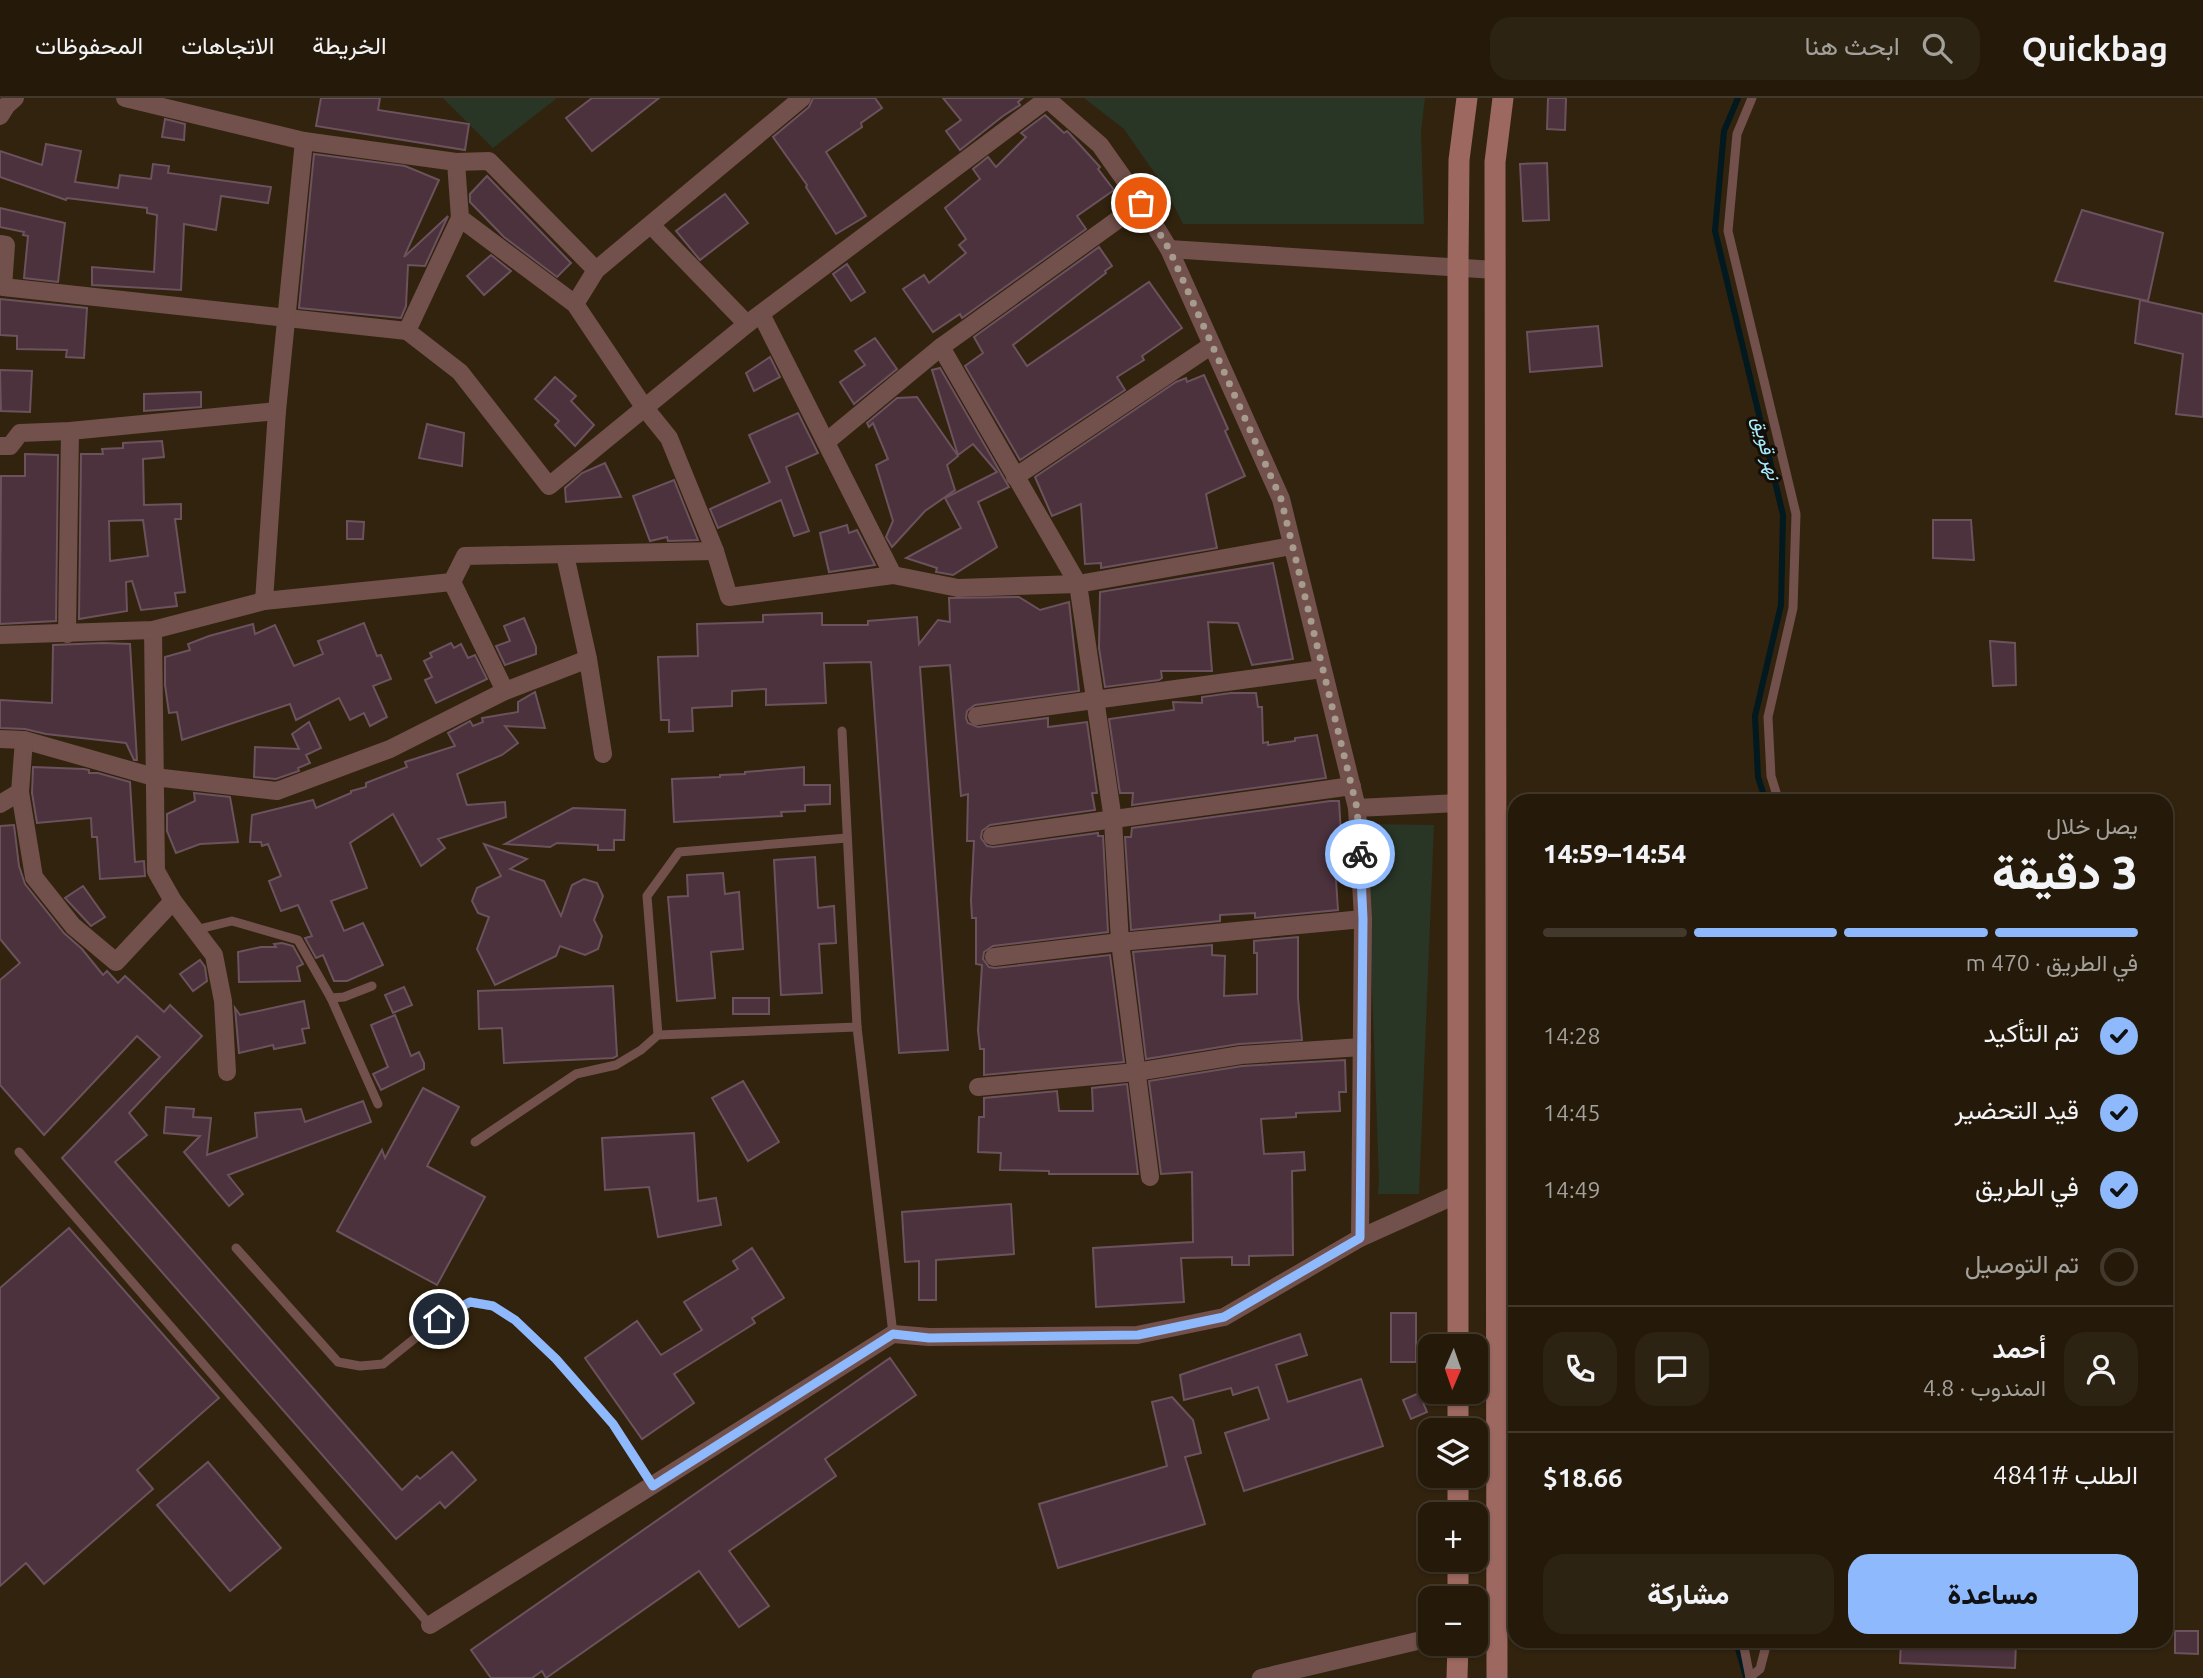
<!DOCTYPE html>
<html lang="ar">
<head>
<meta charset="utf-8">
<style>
	:root { --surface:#251a0a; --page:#2d2313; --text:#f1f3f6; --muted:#a3a19c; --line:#42382b; --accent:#8eb9fc }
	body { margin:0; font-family:Ubuntu,Vazirmatn,sans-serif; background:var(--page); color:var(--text); direction:rtl; height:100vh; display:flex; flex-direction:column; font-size:26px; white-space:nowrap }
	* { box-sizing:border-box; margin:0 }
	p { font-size:23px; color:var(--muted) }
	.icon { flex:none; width:38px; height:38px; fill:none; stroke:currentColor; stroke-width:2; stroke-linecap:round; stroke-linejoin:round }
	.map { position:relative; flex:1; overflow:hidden; direction:ltr }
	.drawer { position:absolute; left:1508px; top:696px; width:665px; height:854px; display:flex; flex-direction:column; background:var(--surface); border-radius:21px; box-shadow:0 2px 5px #0004,0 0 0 2px var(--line); direction:rtl }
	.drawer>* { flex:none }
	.needle { width:46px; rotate:182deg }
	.buttons { position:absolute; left:1418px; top:1236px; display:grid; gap:14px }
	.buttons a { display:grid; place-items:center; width:70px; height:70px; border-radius:14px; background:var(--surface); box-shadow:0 2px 5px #0004,0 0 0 2px var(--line); font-size:35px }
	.pin { position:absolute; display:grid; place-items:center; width:60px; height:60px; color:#fff; margin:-30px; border:4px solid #fff; border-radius:50%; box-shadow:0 2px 7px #0007 }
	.courier { position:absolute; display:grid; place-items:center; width:70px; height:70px; margin:-35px; border:5px solid #8eb9fc; border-radius:50%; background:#fff; color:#222; box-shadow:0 2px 9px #0007 }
	.head em { font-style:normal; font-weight:800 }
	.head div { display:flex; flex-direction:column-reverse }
	.head { display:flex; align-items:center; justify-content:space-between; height:119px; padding:0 35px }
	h1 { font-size:46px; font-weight:800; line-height:52px }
	.bar { display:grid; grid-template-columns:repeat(4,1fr); gap:10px 7px; align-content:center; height:84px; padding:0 35px }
	.bar i { height:9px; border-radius:5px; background:var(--line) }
	.bar .active { background:var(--accent) }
	.bar p { grid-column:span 4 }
	.line { display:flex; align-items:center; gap:18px; padding:0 35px; border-top:2px solid var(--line) }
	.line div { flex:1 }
	.round { display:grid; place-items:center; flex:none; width:74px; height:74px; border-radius:21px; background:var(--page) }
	ol { padding:0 35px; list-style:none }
	li { display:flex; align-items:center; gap:21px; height:77px }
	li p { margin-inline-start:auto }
	li .icon { padding:7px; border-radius:50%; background:var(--accent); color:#111; stroke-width:4 }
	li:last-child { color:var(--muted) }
	li i { width:38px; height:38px; border:4px solid var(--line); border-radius:50% }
	.action { display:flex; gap:14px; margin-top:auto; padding:14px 35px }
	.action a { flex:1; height:80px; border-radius:21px; background:var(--accent); color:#111; font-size:28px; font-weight:800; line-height:80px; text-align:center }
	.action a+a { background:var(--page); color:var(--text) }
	header { display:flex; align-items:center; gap:42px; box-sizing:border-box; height:98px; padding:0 35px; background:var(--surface); border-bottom:2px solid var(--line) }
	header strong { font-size:33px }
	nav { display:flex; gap:38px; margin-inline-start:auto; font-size:24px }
	.search { width:490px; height:63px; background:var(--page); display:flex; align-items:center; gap:18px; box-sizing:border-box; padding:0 24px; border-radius:21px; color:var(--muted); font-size:26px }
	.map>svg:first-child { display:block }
	.green { fill:#293625 }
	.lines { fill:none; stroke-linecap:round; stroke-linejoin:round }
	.stream { stroke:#01191f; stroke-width:6 }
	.building { fill:#4b323d; stroke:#6c525d; stroke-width:2; fill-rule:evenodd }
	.lane { stroke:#72504b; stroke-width:9 }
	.street { stroke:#72504b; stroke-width:18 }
	.secondary { stroke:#9c685f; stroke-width:21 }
	.done { stroke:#a69b8c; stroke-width:7; stroke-dasharray:0 12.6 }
	.route { stroke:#8eb9fc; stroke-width:9 }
	.labels { text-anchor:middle; stroke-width:6; stroke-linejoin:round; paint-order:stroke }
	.water-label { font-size:19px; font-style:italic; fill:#a8ecff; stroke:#140e06 }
</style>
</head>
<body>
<header>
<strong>Quickbag</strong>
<div class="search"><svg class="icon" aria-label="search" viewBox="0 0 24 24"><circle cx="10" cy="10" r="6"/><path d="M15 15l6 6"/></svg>ابحث هنا</div>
<nav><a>الخريطة</a><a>الاتجاهات</a><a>المحفوظات</a></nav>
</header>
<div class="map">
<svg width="2203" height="1580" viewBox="0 0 2203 1580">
	<rect width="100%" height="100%" fill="#31230e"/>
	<!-- green -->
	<g class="green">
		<path d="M443,0H557L493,50Z"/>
		<path d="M1084,0H1425L1421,33L1424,126H1183L1165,90L1124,31Z"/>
		<path d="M1366,726L1434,727L1419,1096H1378L1379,1081Z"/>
	</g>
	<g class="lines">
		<!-- stream -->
		<g class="stream">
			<path d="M1738,0L1724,33L1715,133L1783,417L1781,507L1755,618L1758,679L1766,704"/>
			<path d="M1736,1544L1746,1579"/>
		</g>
	</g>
	<!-- building -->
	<g class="building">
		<path d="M321,0H380L378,12L469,26L465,52L316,28Z"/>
		<path d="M592,0H659L592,53L566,20Z"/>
		<path d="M813,0H875L882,10L861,25L862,29L826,54L866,118L836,136L806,89L807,87L773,39L809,9Z"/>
		<path d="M943,0H1023L1018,4L1020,7L1003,18L960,52L946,33L961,22Z"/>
		<path d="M1548,0H1566L1565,32L1547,31Z"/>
		<path d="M1045,17L1064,35L1067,33L1069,35L1100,69L1098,71L1114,92L1077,118L1086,131L962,220L960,216L933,234L903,191L924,177L929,185L966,155L959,147L966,141L945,110L980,81L973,71L988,59L996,69L1026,39L1021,35Z"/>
		<path d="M165,21L185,26L184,42L162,39Z"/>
		<path d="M46,46L81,53L75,84L118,90L120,77L151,81L153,66L169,68L168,75L271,89L268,105L221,98L216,132L184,126L181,192L92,187V169L154,174L157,117L147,115V110L67,100L66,102L0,79V53L42,67Z"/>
		<path d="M314,56L405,68L439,82L404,159L448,118L425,168L408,167L406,208L401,220L299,210Z"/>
		<path d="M1547,65L1549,122L1523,123L1520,66Z"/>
		<path d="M487,78L571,165L557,179L504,139L470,104V96Z"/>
		<path d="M725,96L748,125L700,162L676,133Z"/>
		<path d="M0,110L65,125L58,184L24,180L28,138L23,137L24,134L0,129Z"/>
		<path d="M2082,112L2163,135L2148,203L2055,183Z"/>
		<path d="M1099,149L1112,168L1105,173L1106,175L1013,247L1027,268L1149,184L1182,230L1142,258L1144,262L1117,279L1125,292L1020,362L965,268L983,255L974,239Z"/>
		<path d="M491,157L511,173L484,197L467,178Z"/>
		<path d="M847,166L865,194L851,203L833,176Z"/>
		<path d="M0,201L87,210L84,260L66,259L67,252L17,251V238L0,237Z"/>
		<path d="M2140,202L2203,216V319L2176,316L2183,256L2135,245Z"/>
		<path d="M1598,228L1602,268L1530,274L1527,234Z"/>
		<path d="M875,240L897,271L854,306L840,284L865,267L855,253Z"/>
		<path d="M770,259L780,279L754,293L746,275Z"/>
		<path d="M940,270L1009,389L978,404L997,449L953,477L936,474L937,470L906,460L961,430L945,400L997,374L973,346L958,357L932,272Z"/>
		<path d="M0,272L32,273L30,314L1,313Z"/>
		<path d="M1204,277L1228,331L1225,333L1245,378L1206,396L1217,450L1101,470V465L1085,466L1081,406L1052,418L1035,379L1176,284L1186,280L1187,284Z"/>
		<path d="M555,279L576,298L571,303L594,327L575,348L555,327L559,323L535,301Z"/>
		<path d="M201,294V309L144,313V296Z"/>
		<path d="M917,299L958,358L947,367L955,392L925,413L892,449L886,439L893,423L876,367L888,361L873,325L869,329L867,325L897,300Z"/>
		<path d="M798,315L818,355L786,369L809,433L794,438L781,402L718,430L710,411L770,384L749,337Z"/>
		<path d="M427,326L464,335L462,368L419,360Z"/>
		<path d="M162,343L164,359L143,361L144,407L181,406V421H175L185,494L175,495L177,508L141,512L132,483L126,484L127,513L79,521L81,356H103L102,351L123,350V345ZM143,422L148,458L110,463L109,423Z"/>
		<path d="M25,356L58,357L56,523L0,526L1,378H25Z"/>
		<path d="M605,365L621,399L566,404L565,390L582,375Z"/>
		<path d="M674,382L698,442L668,443L667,439L650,443L633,398Z"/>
		<path d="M1933,422H1971L1974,462L1933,460Z"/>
		<path d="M347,423L364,424L363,441H347Z"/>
		<path d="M847,427L849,435L857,432L875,467L829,474L820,435Z"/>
		<path d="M1273,465L1293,561L1252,567L1238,525L1208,524L1212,573H1161L1162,580L1159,582L1105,589L1099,550L1100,494Z"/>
		<path d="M1019,499L1040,512L1069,504L1079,593L975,607L967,613L966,620L968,625L978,629L1048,620V629L1087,624L1097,695H1092L1095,712L990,727L982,733L981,740L987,748L993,749L1098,735V738H1103L1108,834L993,848L984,854L983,861L989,869L995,870L1110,857L1124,964L984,977V951H980L978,932L982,867L976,866V820H972L971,802L974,743H967L968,696L961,698L950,567L920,569L948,952L899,955L871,564L824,565L826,605L766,607V591L732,593V608L692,610L693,633L669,634V622H661L658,559L698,558L697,526L763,524V517L822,515V527H868V523L917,519L919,546L938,522L950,524L949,500Z"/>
		<path d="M524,520L536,549V556L505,567L496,548L510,543L504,528Z"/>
		<path d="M364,525L377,558L381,557L391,581L373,588L387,619L370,628L364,615L350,622L339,600L296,622L290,606L182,642L177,614L169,615L165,587V559L190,552L188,546L209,538L253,526L255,536L275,527L294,568L323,556L318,543Z"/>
		<path d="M1990,543L2015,545L2016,587L1993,588Z"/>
		<path d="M103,545L130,546L137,662H134L126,645L46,636L25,631L0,630V602L52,605L53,547Z"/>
		<path d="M451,545L454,550L461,546L468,560L475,557L487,581L436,605L425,582L432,579L424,563L432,559L430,555Z"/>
		<path d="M535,594L545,630L505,628L518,645L502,657L457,676L467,707L505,704L506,719L438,741L445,750L421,768L393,716L350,745L367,790L331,803L344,833L363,825L383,867L347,883H334L323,857L316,860L305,840L312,838L298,807L281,813L269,783L281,778L268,746L262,748L261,744H250L252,717L313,702L316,710L351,695V693L366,689V685L407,669L405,664L455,648L448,635L470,623L473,628L483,624L482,620L518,614V604Z"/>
		<path d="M1231,595H1256L1258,609H1262L1263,645L1268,644V647L1295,643V640L1317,637L1326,680L1132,707L1133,695H1120L1109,621L1174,612L1173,604L1202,605V599Z"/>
		<path d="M309,624L321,650L306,657L310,665L298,670L299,673L276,681L254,679L255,649L299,651L292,636Z"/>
		<path d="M33,669L84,671L89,672V675H98L130,684L135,764L144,763L145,778L100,781L97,739H92L91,720L37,725L32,695Z"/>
		<path d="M804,669V687H830V706L805,707V713L781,714L782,718L674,724L672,681L720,679V677L745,676V674Z"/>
		<path d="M194,695L230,699L238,744L200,746L176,755L167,733V716L195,703Z"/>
		<path d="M1330,703H1339L1341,735L1333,736L1338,812L1255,820V815L1220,817V823L1131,832L1125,739H1131L1132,730Z"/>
		<path d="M573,710L625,712L624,742H614V752H598V747L557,745L550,749L505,746Z"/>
		<path d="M14,727L19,768L25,786L64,835L82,851L103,877L107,873L118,885L125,878L164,914L170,907L202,938L129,1015L147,1037L115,1064L402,1392L417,1378L420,1381L452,1354L476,1382L445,1410L440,1404L396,1441L62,1060L160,959L137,938L44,1037L0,987V882L20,865L0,841V728Z"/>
		<path d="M484,746L527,761L510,771L544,783L561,818L572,787L584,781L597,785L603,798L594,822L602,838L598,851L585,857L560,848L556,858L495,887L477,851L489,819L478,815L472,803L477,790L501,778Z"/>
		<path d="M815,759L818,810L834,808L836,845L819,846L822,895L781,897L774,762Z"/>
		<path d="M723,775L725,796L739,794L743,851L711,854L715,900L677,903L668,799L688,798L687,777Z"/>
		<path d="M83,788L105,819L91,828L65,800Z"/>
		<path d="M1298,839V900L1302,942L1239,946L1146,961L1133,854L1212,847V857L1225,858L1224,898L1257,896V855H1254V843Z"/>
		<path d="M282,845L293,848L303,866L297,869L300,883L239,884L238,854L261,849H276L274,846Z"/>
		<path d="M200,862L205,869L207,883L193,893L180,876Z"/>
		<path d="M613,888L617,958L613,960L504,965L502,930L479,931L478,893Z"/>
		<path d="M404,889L412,907L393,915L385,897Z"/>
		<rect x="733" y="900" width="36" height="16"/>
		<path d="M304,903L309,930L302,931L305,945L274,951L273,947L239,955L235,910L240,917Z"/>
		<path d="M395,917L411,958L419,954L424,965V971L381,992L373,976L388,969L371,927Z"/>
		<path d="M1345,962L1346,994H1339L1340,1013L1296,1015V1019L1261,1021L1264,1056L1304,1054L1305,1072L1292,1073L1293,1157L1249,1158V1167H1232V1159L1181,1160L1184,1204L1096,1209L1093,1150L1193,1144L1192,1074L1161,1076L1149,983L1242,968Z"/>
		<path d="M743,983L779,1044L748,1063L712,1000Z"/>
		<path d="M1127,986L1138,1076H1049V1073L1000,1072L1001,1055L978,1054L979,1019H984V1000L1057,993L1059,1013H1093L1092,990Z"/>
		<path d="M423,990L459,1009L427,1068L485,1099L437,1187L337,1133L382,1052L385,1060Z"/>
		<path d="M363,1003L371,1024L228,1077L243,1096L229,1108L184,1054L200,1038L164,1035L166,1009L194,1011L193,1019L211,1020L207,1057L257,1039L255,1015L301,1011L305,1024Z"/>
		<path d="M694,1035L698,1103L716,1100L721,1127L658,1139L649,1089L605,1092L602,1040Z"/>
		<path d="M1011,1106L1014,1156L936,1162V1202H919V1163L905,1164L902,1114Z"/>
		<path d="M69,1130L219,1300L137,1372L153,1391L44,1486L26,1465L0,1488V1190Z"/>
		<path d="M752,1150L784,1200L752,1220L755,1225L674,1276L694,1305L642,1341L585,1260L637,1223L661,1257L702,1232L684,1204L738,1171L733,1163Z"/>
		<rect x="1391" y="1215" width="25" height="49"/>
		<path d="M1300,1236L1307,1257L1276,1267L1288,1304L1361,1281L1383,1348L1244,1393L1225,1335L1269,1321L1258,1289L1233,1297L1231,1290L1184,1302L1180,1277Z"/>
		<path d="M890,1260L916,1297L825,1361L836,1378L729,1453L769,1508L739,1529L699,1473L546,1580L542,1573L532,1580H491L471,1552Z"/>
		<path d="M1419,1295L1427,1314L1411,1321L1403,1302Z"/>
		<path d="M1172,1299L1193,1322L1201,1355L1185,1359L1205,1426L1058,1470L1039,1406L1167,1368L1152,1304Z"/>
		<path d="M208,1364L281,1450L230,1493L157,1407Z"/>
		<path d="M2175,1533H2198V1556L2175,1555Z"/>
		<path d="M1901,1544H2016L2015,1570L1900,1565Z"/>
	</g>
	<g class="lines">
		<!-- lane -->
		<g class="lane">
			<path d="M1752,0L1737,36L1728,133L1796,416L1793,510L1768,619L1771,678L1779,704"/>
			<path d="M842,633L857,929L893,1236"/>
			<path d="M195,832L232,823L298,842L331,900L344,899L372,888"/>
			<path d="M331,900L378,1006"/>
			<path d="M658,937L647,798L679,754L847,740"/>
			<path d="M475,1044L576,976L616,967L641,952L658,937L857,929"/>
			<path d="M19,1054L430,1527"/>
			<path d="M236,1150L338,1264L360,1268L383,1266L439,1221L470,1204L493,1208L515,1222L556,1261L613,1326L653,1388"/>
			<path d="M1743,1544L1750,1580"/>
			<path d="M1750,1579L1760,1571L1767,1544"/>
		</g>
		<!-- street -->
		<g class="street">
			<path d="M125,0L304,43L456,64L460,120L575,206L644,309L669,340L715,453L729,499L893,477L958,490L1078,486L1292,448"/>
			<path d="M1046,0L1100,47L1141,105L1169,151L1281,401L1357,710L1458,705"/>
			<path d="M0,18L7,7L15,0"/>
			<path d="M456,64L489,63L596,172"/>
			<path d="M651,127L747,226"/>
			<path d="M0,146L6,147L3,189L407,233L460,120"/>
			<path d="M1169,151L1495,172"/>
			<path d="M575,206L596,172L802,0"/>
			<path d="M761,216L893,477"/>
			<path d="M407,233L460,274L549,388L747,226L1047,1"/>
			<path d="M941,249L1078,486L1113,722L1120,844L1150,1079"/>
			<path d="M826,344L941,249L1141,105"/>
			<path d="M0,348H10L20,335L70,333L277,313"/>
			<path d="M1015,379L1212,247"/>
			<path d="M452,484L505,593"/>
			<path d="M264,503L277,313L304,43"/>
			<path d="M153,532L156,773L173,803L214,857L223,903L227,974"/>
			<path d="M67,536L70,333"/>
			<path d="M0,537L153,532L264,503L452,484L465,458L715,453"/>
			<path d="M588,561L603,656"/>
			<path d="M977,618L1322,571"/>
			<path d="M0,641L24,642L154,679L277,693L390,651L505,593L588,561L565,457"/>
			<path d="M20,694L34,779L73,828L116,864L173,803"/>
			<path d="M0,706L20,694L24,642"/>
			<path d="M992,738L1352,688"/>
			<path d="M994,859L1120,844L1363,821"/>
			<path d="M978,989L1136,974L1241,957L1362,949"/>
			<path d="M1360,1140L1458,1096"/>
			<path d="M430,1527L893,1236L929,1239L1137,1237L1224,1219L1360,1140L1363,821L1357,710"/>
			<path d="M1261,1580L1430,1540"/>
		</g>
		<!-- secondary -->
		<g class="secondary">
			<path d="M1458,1248V169L1459,62L1467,0"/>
			<path d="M1458,1332V1293"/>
			<path d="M1458,1416V1377"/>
			<path d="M1458,1500V1461"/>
			<path d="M1457,1580L1458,1545"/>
			<path d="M1497,1580L1495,64L1503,0"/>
		</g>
	</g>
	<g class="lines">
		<!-- done -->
		<path class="done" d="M1141,105L1169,151L1281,401L1357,710L1360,756"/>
		<!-- route -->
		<path class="route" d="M439,1221L470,1204L493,1208L515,1222L556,1261L613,1326L653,1388L893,1236L929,1240L1138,1237L1224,1219L1360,1140L1363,821L1360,756"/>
	</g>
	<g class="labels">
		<!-- water labels -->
		<g class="water-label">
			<text transform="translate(1767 350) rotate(76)" y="7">نهر قويق</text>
		</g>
	</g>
</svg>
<div class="buttons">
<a><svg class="needle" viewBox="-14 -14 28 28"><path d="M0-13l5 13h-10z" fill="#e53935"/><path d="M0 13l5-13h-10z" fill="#a3a19c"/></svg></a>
<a><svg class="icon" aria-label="layers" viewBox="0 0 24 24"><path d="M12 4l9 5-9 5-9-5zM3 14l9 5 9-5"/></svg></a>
<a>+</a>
<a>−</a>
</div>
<div class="pin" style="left:1141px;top:105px;background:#ea580c"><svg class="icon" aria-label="bag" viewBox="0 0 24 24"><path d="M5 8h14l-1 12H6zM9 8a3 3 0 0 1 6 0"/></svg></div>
<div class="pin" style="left:439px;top:1221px;background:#1f2937"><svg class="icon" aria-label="home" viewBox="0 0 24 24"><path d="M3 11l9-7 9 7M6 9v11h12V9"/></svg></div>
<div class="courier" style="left:1360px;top:756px"><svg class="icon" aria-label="bike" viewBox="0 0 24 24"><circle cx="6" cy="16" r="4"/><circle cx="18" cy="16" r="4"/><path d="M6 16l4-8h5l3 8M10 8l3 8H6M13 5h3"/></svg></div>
<section class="drawer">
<div class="head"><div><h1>3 دقيقة</h1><p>يصل خلال</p></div><em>14:54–14:59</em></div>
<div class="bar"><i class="active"></i><i class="active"></i><i class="active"></i><i></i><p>في الطريق · 470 m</p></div>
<ol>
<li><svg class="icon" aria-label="check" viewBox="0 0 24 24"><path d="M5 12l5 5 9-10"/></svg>تم التأكيد<p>14:28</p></li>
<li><svg class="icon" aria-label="check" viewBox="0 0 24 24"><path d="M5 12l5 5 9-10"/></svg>قيد التحضير<p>14:45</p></li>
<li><svg class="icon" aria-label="check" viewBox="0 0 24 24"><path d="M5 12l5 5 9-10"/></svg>في الطريق<p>14:49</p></li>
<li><i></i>تم التوصيل</li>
</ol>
<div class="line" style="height:126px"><a class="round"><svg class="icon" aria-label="person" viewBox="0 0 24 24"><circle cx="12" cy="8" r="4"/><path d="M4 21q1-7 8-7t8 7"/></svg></a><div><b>أحمد</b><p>المندوب · 4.8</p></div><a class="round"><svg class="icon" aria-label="chat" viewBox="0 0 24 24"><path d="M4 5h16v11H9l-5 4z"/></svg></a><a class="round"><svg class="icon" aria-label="phone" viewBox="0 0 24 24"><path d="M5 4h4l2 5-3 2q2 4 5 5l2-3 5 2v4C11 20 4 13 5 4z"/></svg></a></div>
<div class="line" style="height:91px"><div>الطلب #4841</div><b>$18.66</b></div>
<div class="action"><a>مساعدة</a><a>مشاركة</a></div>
</section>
</div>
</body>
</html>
